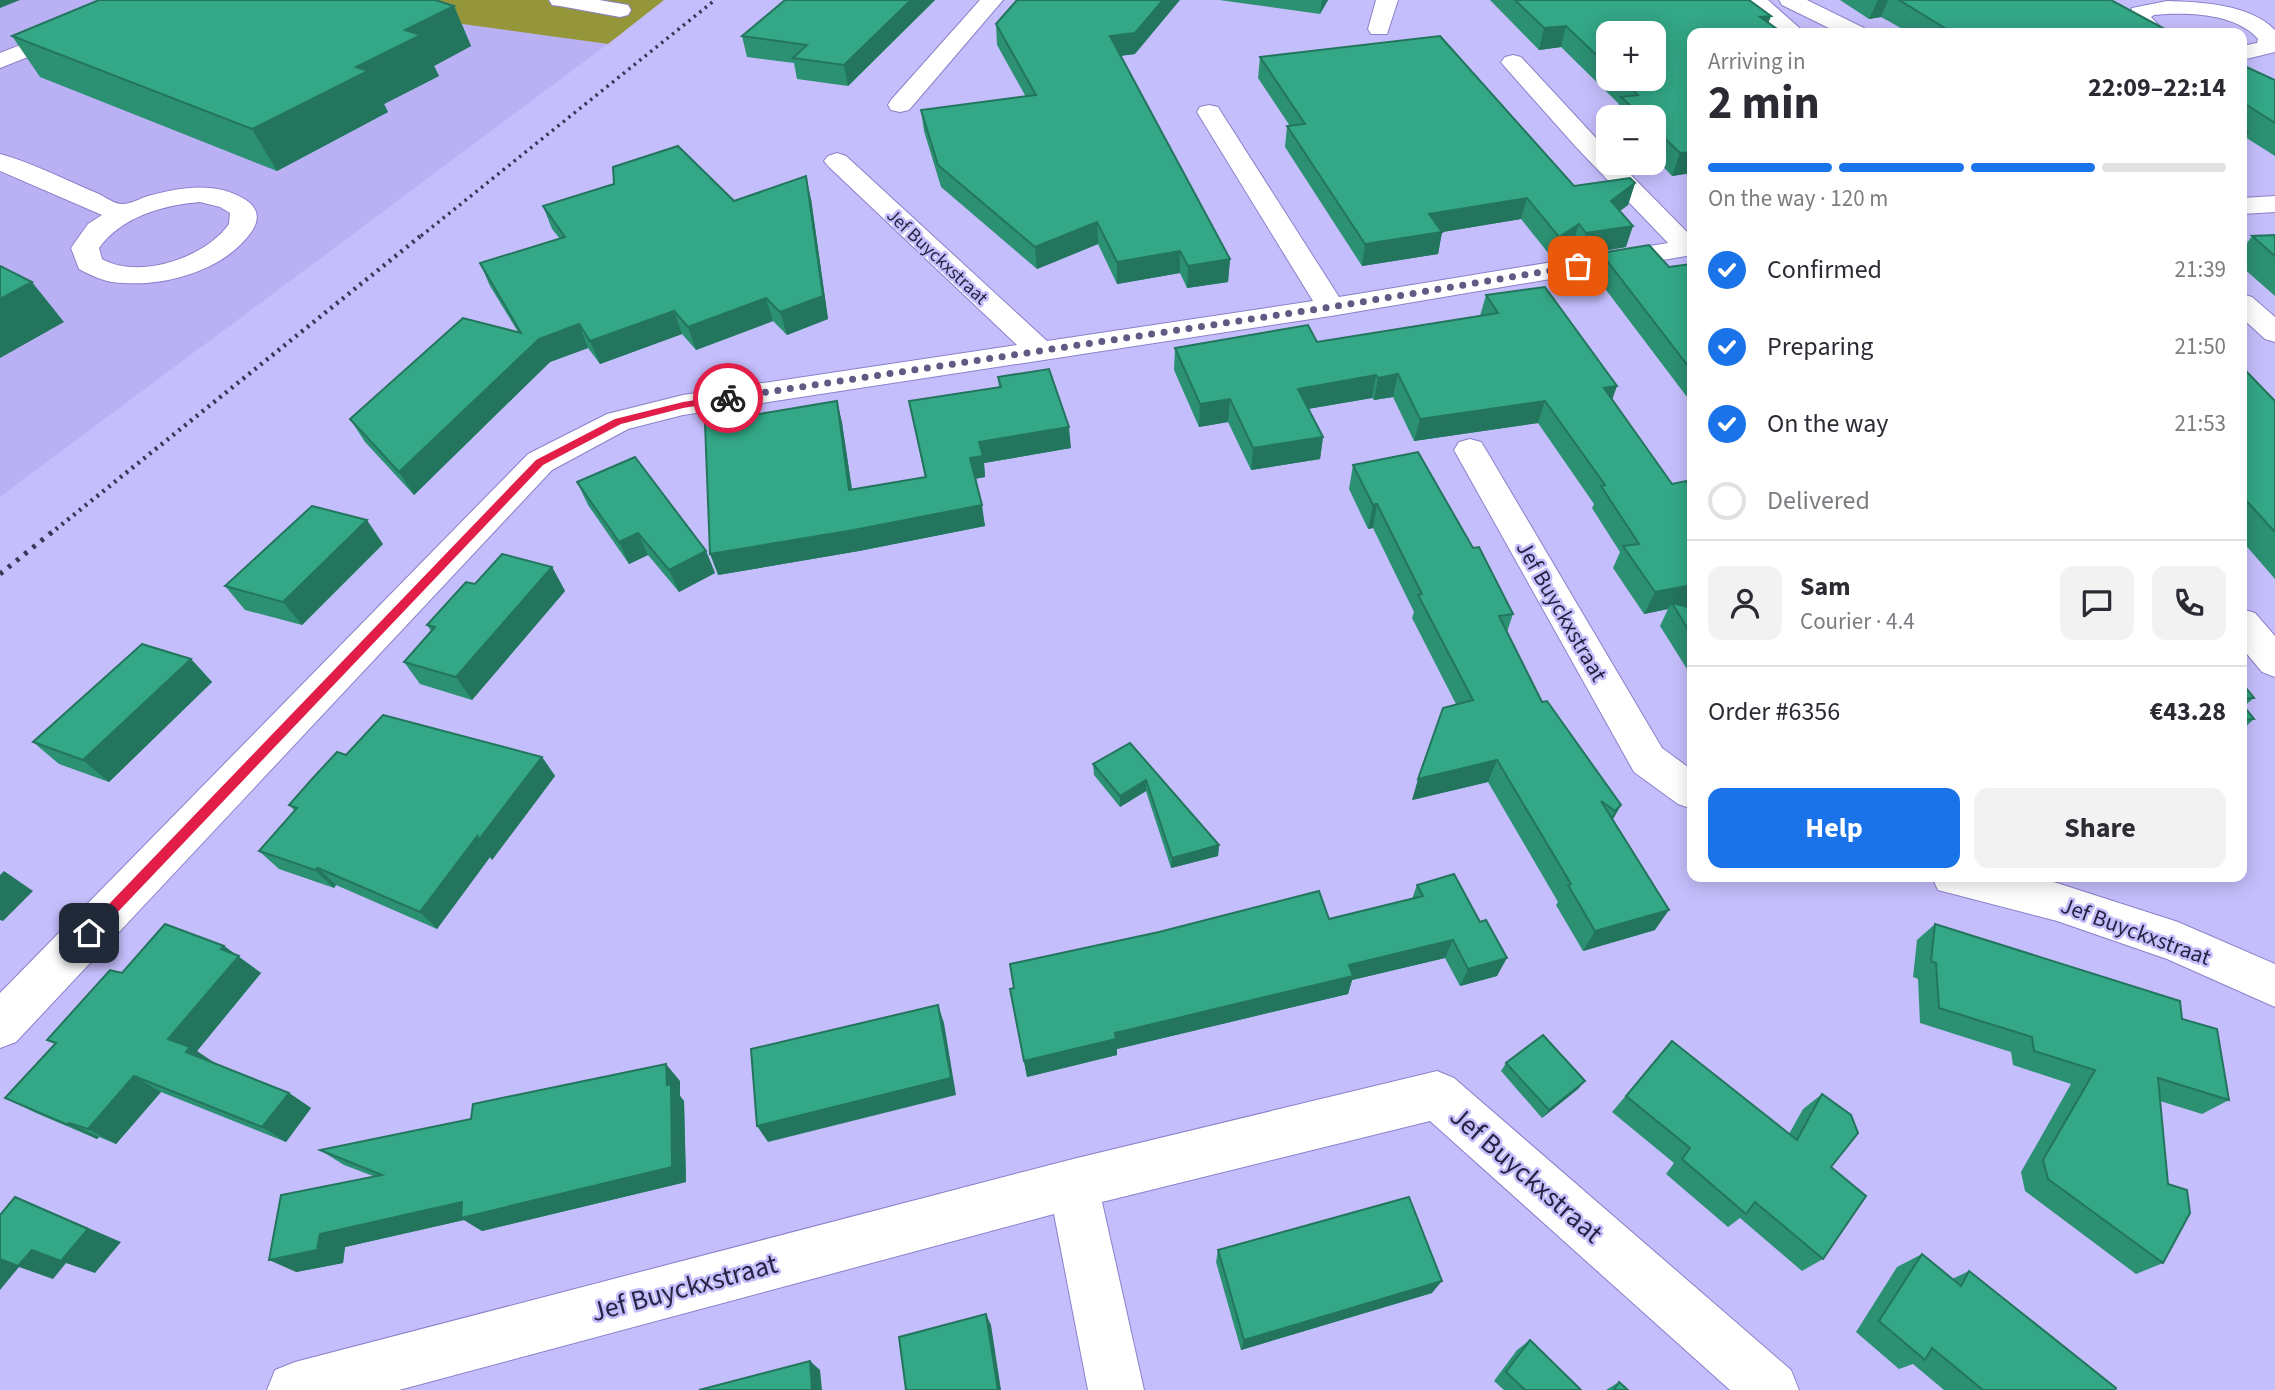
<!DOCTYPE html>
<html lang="en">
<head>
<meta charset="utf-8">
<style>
	:root { --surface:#fff; --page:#f2f2f3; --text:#2b2b33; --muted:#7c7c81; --line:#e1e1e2; --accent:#1a73e8 }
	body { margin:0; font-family:"Source Sans 3",sans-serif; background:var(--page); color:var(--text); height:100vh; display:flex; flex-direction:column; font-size:26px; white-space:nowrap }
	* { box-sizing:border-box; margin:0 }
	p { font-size:23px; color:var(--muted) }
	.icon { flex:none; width:38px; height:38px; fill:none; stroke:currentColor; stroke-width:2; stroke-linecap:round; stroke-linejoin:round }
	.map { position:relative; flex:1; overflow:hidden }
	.side { position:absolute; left:1687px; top:28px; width:560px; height:854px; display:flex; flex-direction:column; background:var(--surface); border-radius:14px; box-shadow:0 4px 18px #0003 }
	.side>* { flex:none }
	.buttons { position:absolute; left:1596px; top:21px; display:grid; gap:14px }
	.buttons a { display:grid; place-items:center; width:70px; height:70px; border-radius:14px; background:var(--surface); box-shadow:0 4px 18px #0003; font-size:35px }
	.pin { position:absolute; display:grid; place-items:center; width:60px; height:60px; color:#fff; margin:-30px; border-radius:14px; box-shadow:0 4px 10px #0006 }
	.courier { position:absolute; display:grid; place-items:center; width:70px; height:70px; margin:-35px; border:5px solid #e11d48; border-radius:50%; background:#fff; color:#222; box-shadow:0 2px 9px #0007 }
	.summary em { font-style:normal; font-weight:700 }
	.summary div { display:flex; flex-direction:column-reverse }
	.summary { display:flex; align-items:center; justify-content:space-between; height:119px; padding:0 21px }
	h1 { font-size:46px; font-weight:700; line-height:52px }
	.bar { display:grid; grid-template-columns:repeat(4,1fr); gap:10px 7px; align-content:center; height:84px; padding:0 21px }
	.bar i { height:9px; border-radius:5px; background:var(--line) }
	.bar .active { background:var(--accent) }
	.bar p { grid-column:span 4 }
	.line { display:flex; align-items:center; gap:18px; padding:0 21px; border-top:2px solid var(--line) }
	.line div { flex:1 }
	.round { display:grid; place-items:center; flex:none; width:74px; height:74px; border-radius:14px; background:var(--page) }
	ol { padding:0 21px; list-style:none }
	li { display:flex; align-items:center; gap:21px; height:77px }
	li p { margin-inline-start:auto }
	li .icon { padding:7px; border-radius:50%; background:var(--accent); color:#fff; stroke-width:4 }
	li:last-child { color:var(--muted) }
	li i { width:38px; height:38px; border:4px solid var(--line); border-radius:50% }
	.primary-button { display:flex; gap:14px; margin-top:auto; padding:14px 21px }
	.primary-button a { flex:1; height:80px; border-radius:14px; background:var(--accent); color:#fff; font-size:28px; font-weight:700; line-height:80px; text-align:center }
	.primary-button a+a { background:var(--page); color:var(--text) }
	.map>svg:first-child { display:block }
	.built { fill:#b9b1f4 }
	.forest { fill:#95963a }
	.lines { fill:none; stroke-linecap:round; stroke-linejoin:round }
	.minor-casing { stroke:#8b80ca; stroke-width:2 }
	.minor { fill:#fff; fill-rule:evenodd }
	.rail-far2 { stroke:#3b3658; stroke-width:3.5; stroke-dasharray:2.5 4.5; stroke-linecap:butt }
	.rail-far1 { stroke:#3b3658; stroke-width:4.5; stroke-dasharray:2.5 5; stroke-linecap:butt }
	.rail { stroke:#3b3658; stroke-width:5; stroke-dasharray:3.5 7; stroke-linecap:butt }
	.wall { fill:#2c9073; fill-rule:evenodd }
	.shaded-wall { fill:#24755e }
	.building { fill:#33a786; stroke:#24755e; stroke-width:2 }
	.route { fill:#e11d48 }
	.done { stroke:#605a84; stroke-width:7; stroke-dasharray:0 12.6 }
	.labels { text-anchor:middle; stroke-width:5; stroke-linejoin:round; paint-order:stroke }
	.far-street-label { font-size:19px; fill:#292443; stroke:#c5befc }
	.street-label { font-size:23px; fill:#292443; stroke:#c5befc }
	.near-street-label { font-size:28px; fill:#292443; stroke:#c5befc }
</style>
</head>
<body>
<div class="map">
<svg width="2275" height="1390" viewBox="0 0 2275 1390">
	<rect width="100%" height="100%" fill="#c5befc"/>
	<!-- built -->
	<path class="built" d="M0,0H254L411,16L608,44L0,497Z"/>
	<!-- forest -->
	<path class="forest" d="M286,0H664L608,44Z"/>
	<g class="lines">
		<!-- minor casing -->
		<g class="minor-casing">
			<g id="minor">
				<path d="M549,0H599L628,5L631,10L628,15L620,17L560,6L552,5Z"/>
				<path d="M980,0H1003L909,110L900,112L891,110L888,105L891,100Z"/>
				<path d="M1376,0H1398L1387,34H1371L1368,29Z"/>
				<path d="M1744,0H1768L1805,33H1781Z"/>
				<path d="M1779,0H1807L1864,28L1867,33H1839L1782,5Z"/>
				<path d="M2167,1C2201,2 2250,4 2275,30V52L2242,60V46L2257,43L2258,39C2235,13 2187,12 2154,15L2151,17L2166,33H2142L2129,19L2132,8Z"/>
				<path d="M73,24L81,26L84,31L81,36L0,68V53Z"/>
				<path d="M1513,55L1521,57L1608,151V163H1619L1692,237V255L1331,316L683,415L628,429L552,470L16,1042L0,1048V993L528,454L607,414L683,395L1017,345L828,166L824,161L828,156L837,153L846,156L1047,341L1313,301L1197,112L1200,107L1209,105L1218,107L1221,112L1339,297L1668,243L1576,147L1505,67L1501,62L1505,57Z"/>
				<path d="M0,154C34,163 67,181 99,194C105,197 116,205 123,204C131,204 141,198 148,196C181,187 216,181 246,200C258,208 260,219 252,231C226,269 169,286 124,283C107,283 94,277 79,269L71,248L88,224L102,215L0,171ZM200,202L220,207L230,213L229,224C205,258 139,280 102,259L99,248C121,217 163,205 200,202Z"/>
				<path d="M2275,196V212L2242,214V198Z"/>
				<path d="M2242,294L2252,297L2275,317V342L2265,339L2242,318Z"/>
				<path d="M1470,439L1481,442L1486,450L1662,748L1692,770V809L1678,804L1634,772L1454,450L1459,442Z"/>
				<path d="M2242,609L2255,613L2275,636V677L2262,672L2242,648Z"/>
				<path d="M1932,877H2032L2057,883L2178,922L2275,964V1007L2167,959L2057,921L1938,890Z"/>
				<path d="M1437,1071L1454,1078L1791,1370L1799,1390H1730L1430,1121L1102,1202L1144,1390H1088L1054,1214L399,1390H267L275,1370L295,1362L1073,1159Z"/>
			</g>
		</g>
		<!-- minor -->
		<use href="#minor" class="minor"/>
		<!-- rail-far2 -->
		<path class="rail-far2" d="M421,236L715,0"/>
		<!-- rail-far1 -->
		<path class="rail-far1" d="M50,534L423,234"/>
		<!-- rail -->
		<path class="rail" d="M0,574L52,532"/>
	</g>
	<!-- wall -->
	<g class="wall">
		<path d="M785,0H935L848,86L797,79L794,63L747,57L742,36Z"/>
		<path d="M1219,0H1328L1320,14Z"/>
		<path d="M1490,0H1749L1771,16L1768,23L1692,33V174L1691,173L1672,176L1654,157V117H1615L1619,104L1561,47L1539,50ZM1608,33L1654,79H1608Z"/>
		<path d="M1840,0H2111L2172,33H1909L1892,23L1881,17L1869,19Z"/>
		<path d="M454,6L471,46L434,66L439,76L384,104L388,112L277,171L40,77L12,36Z"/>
		<path d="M996,24L1135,54L1120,56L1230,259L1228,282L1187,288L1180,273L1117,284L1098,244L1037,269L941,187L924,131L921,110L1026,97L997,45Z"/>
		<path d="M1260,57L1574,186L1635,183L1628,205L1620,211L1626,247L1579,255L1572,246L1553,259L1521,219L1442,232L1438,254L1362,266L1285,147L1287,126H1290L1258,78Z"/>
		<path d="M2242,65L2275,80V156L2245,137L2242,142Z"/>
		<path d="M811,199L828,319L787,335L773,321L696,350L682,334L600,364L588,348L550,362L414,495L365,442L350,419L518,332L490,286L480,263L560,239L552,229L543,206Z"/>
		<path d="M2275,235V296L2242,267V250L2252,236Z"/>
		<path d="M1601,253L1669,267L1692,264V396L1687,397L1594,274Z"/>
		<path d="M1486,295L1612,399L1684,606L1692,608V677L1660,626L1668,609L1644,614L1613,568L1620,552L1592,508L1594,504L1538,423L1414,441L1393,397L1374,400L1372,398L1308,409L1323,437L1320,459L1251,470L1228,422L1199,427L1174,370L1175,348L1317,342L1480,316Z"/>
		<path d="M2242,367L2275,401V579L2242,541Z"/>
		<path d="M998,377L1071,448L984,463L985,477L975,479L985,526L859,551L718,575L837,401L842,423L852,489L925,478L909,401L999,387Z"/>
		<path d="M1353,465L1473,548L1513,614L1507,632L1542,702L1621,805L1613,819L1655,930L1583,951L1556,905L1558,902L1488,782L1412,800L1456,704L1412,618L1414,612L1373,528L1368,529L1349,489Z"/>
		<path d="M577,482L706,551L715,573L679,592L648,555L629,564L588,505Z"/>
		<path d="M383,544L302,625L245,610L225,586Z"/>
		<path d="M552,567L565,591L472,700L420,684L404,662L431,631L427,625L475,584Z"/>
		<path d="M191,659L212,682L109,782L59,764L33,742Z"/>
		<path d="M2242,683L2254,698L2244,706L2254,719L2242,730Z"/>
		<path d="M1130,743L1219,845L1218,856L1171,868L1146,791L1120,807L1094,775L1093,764Z"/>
		<path d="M346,755L542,757L555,776L492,860L490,857L437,929L336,885L334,888L279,869L259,851L295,811L289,805Z"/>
		<path d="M1417,885L1497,976L1460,986L1445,958L1352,980L1348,994L1117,1049V1055L1027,1077L1010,989L1329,919L1412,899Z"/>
		<path d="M1935,924L2182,1019L2229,1100L2202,1114L2160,1101L2163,1263L2136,1274L2025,1191L2021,1172L2071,1084L2013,1065L2011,1052L1920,1023L1918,979L1913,977L1917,940Z"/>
		<path d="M224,946L261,973L197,1051L214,1064L289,1093L311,1108L286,1142L161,1092L116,1144L99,1137L97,1139L36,1113L5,1098L55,1044L47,1040Z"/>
		<path d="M1672,1041L1789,1134L1803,1109L1822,1094L1831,1167L1823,1259L1802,1271L1740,1218L1728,1227L1666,1174L1674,1163L1612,1112Z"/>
		<path d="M1506,1063L1585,1081L1578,1089L1542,1118L1501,1071Z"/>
		<path d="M680,1081V1096L684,1101L686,1182L482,1231L464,1220L345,1247L343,1263L296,1272L373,1176L344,1165L320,1150Z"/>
		<path d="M1218,1250L1432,1293L1241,1350L1216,1262Z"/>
		<path d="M1922,1254L1952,1279L1969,1271L2115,1390H1944L1913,1364L1899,1369L1856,1332L1897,1267Z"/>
		<path d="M1530,1340L1581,1390H1504L1494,1381L1517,1350Z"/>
		<path d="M1619,1382L1628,1390H1606Z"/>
	</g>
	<!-- shaded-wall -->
	<g class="shaded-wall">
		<path d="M0,0H20L0,8Z"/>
		<path d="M911,0H935L848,86L844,65Z"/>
		<path d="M1163,0H1180L1135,54L1110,57V36Z"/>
		<path d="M1322,0H1328L1320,14Z"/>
		<path d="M1878,0H1888L1881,17L1869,19Z"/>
		<path d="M454,6L471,46L434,66L439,76L384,104L388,112L277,171L252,129L356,67L405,30Z"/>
		<path d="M1771,16L1764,33L1760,17Z"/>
		<path d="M1566,26L1561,47L1539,50L1544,28Z"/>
		<path d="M2248,133L2242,142V135Z"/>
		<path d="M1692,152V170L1691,173L1672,176L1680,153Z"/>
		<path d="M806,176L811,199L828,319L787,335L780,312Z"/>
		<path d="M1635,183L1628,205L1604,222L1611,201Z"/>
		<path d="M1527,198L1521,219L1437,233L1442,232L1438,254L1362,266L1365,244L1429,214Z"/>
		<path d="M1097,222L1098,244L1037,269L1035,247Z"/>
		<path d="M1579,224L1572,246L1553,259L1559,237Z"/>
		<path d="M1633,226L1626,247L1579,255L1586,233Z"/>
		<path d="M1180,251V273L1117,284V262Z"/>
		<path d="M1230,259L1228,282L1187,288L1188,266Z"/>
		<path d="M32,282L64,322L0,358V299Z"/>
		<path d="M766,298L773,321L696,350L688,327Z"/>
		<path d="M674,311L682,334L600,364L590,341Z"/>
		<path d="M579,324L588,348L550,362L414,495L399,472L539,339Z"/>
		<path d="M1398,374L1393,397L1374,400L1378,378Z"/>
		<path d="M1376,375L1372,398L1295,411L1298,389Z"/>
		<path d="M1692,384V396L1687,397Z"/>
		<path d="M1617,386L1609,409L1604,388Z"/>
		<path d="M1230,399L1228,422L1199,427L1200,404Z"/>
		<path d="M837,401L842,423L855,511L849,490Z"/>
		<path d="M1545,401L1538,423L1414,441L1420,419Z"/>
		<path d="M1069,427L1071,448L984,463L985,477L973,479L970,458L979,442Z"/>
		<path d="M1323,437L1320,459L1251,470L1253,448Z"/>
		<path d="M1377,504L1373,528L1368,529L1373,505Z"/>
		<path d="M982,505L985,526L859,551L718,575L710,554Z"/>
		<path d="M367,520L383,544L302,625L283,602Z"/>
		<path d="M638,533L648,555L629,564L619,542Z"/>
		<path d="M706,551L715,573L679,592L669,570Z"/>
		<path d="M552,567L565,591L472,700L456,677Z"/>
		<path d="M1692,585V605L1675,608L1672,603L1668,609L1644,614L1655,592Z"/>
		<path d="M191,659L212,682L109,782L83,760Z"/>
		<path d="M542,757L555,776L492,860L490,857L437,929L420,912L478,835Z"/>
		<path d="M1497,760L1488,782L1412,800L1418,779Z"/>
		<path d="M1146,780V791L1120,807V796Z"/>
		<path d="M1621,805L1609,826L1603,832L1615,811Z"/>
		<path d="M1219,845L1218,856L1171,868L1172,858Z"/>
		<path d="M318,868L336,885L334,888L315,870Z"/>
		<path d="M4,871L33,891L3,921L0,920V875Z"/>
		<path d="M1669,910L1655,930L1583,951L1595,931Z"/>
		<path d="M1453,940L1445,958L1352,980L1348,994L1117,1049V1055L1027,1077L1024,1061L1349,965Z"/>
		<path d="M224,946L261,973L197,1051L215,1063L211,1068L186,1052L168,1039L221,949Z"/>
		<path d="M1507,958L1497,976L1460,986L1468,969Z"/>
		<path d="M938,1005L944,1023L956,1095L768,1142L757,1126Z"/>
		<path d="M666,1064L680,1081V1096L684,1101L686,1182L482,1231L464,1220L345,1247L343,1263L296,1272L269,1260L320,1234L667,1085Z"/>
		<path d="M134,1076L161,1092L116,1144L88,1129Z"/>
		<path d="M1585,1081L1578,1089L1542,1118L1549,1110Z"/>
		<path d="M289,1093L311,1108L286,1142L262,1127Z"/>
		<path d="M69,1123L99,1137L97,1139L68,1125Z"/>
		<path d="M15,1197L49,1211L121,1242L95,1273L66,1263L53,1279L19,1267L0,1290V1258Z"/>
		<path d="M1442,1281L1432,1293L1241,1350L1244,1340Z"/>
		<path d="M986,1314L991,1325L1001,1390H998Z"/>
		<path d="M810,1361L820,1370L822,1390H812Z"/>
	</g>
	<!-- building -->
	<g class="building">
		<path d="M99,0H435L454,6L405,30L421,35L356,67L368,71L252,129L12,36Z"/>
		<path d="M785,0H911L844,65L793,58L807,45L742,36Z"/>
		<path d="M1017,0H1163L1135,33L1110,36L1230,259L1188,266L1180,251L1117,262L1097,222L1035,247L938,165L921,110L1036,95L996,24Z"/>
		<path d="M1515,0H1749L1771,16L1760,17L1783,33H1692V152L1680,153L1654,128V117H1643L1621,97L1638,95L1622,79H1654V33H1608V66L1566,26L1544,28Z"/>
		<path d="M1899,0H2111L2172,33H1953Z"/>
		<path d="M1440,36L1574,186L1630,178L1635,183L1611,201L1633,226L1586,233L1579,224L1559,237L1527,198L1429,214L1442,232L1365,244L1287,126L1305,124L1260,57Z"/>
		<path d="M2242,65L2275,80V123L2242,102Z"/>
		<path d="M2242,123L2248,133L2242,135Z"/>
		<path d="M678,146L734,201L806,176L823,296L780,312L766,298L688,327L674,311L590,341L579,324L539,339L399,472L350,419L463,318L521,333L480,263L565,237L543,206L614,184L613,167Z"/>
		<path d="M2275,235V256L2252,236Z"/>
		<path d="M1649,245L1669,267L1692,264V371L1601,253Z"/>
		<path d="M0,266L32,282L0,299Z"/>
		<path d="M1545,287L1617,386L1604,388L1672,484L1686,481L1692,490V585L1655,592L1623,546L1639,544L1601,486L1605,485L1545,401L1420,419L1398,374L1378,378L1376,375L1298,389L1323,437L1253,448L1230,399L1200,404L1175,348L1308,325L1317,342L1498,313L1486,295Z"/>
		<path d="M2242,367L2275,401V532L2242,496Z"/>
		<path d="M1049,369L1069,427L979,442L983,456L970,458L982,505L854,530L710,554L705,423L837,401L849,490L926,477L909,401L1001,387L998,377Z"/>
		<path d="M1418,452L1473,548L1479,547L1513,614L1499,616L1542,702L1547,701L1621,805L1615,811L1601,801L1669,910L1595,931L1568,885L1571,884L1497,760L1418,779L1443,708L1473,700L1418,595L1422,594L1377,504L1373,505L1353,465Z"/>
		<path d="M635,457L706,551L669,570L638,533L619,542L577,482Z"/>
		<path d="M312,506L367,520L283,602L225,586Z"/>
		<path d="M502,554L552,567L456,677L404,662L435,627L427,625L466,582L475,584Z"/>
		<path d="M1672,603L1692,608V636Z"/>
		<path d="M142,644L191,659L83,760L33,742Z"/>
		<path d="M2242,683L2254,698L2242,699Z"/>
		<path d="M2242,704L2254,719L2242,720Z"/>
		<path d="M383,715L542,757L477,842L478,835L420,912L318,868L315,870L259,851L297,808L289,805L312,779L337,752L346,755Z"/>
		<path d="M1130,743L1219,845L1172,858L1146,780L1120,796L1093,764Z"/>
		<path d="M1454,874L1480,922L1486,920L1507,958L1468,969L1453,940L1349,965L1353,976L1115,1033L1116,1039L1024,1061L1010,989L1014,988L1010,964L1159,932L1319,891L1329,919L1423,896L1417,885Z"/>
		<path d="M165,924L224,946L221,949L239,956L168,1039L190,1047L186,1052L289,1093L262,1127L134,1076L88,1129L69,1123L68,1125L5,1098L56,1043L47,1040L110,970L122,973Z"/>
		<path d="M1935,924L2180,1001L2182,1019L2217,1029L2229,1100L2158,1078L2168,1184L2187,1190L2190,1213L2163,1263L2048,1179L2043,1160L2095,1070L2034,1051L2032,1037L1939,1008L1936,963L1931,961Z"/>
		<path d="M938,1005L951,1078L757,1126L751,1049Z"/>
		<path d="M1543,1035L1585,1081L1549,1110L1506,1063Z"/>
		<path d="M1672,1041L1797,1140L1822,1094L1851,1115L1858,1133L1831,1167L1866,1196L1823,1259L1755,1202L1746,1214L1682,1159L1690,1148L1626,1096Z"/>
		<path d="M666,1064L667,1085L671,1084L672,1167L461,1218L462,1202L320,1234L317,1250L269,1260L281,1195L382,1175L320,1150L471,1119L473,1104Z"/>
		<path d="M15,1197L88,1229L61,1261L32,1250L18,1266L0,1259V1215Z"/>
		<path d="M1409,1197L1442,1281L1244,1340L1218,1250Z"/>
		<path d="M1922,1254L1961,1286L1969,1271L2116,1388L2115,1390H1983L1932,1348L1925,1360L1879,1321Z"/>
		<path d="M986,1314L998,1390H906L899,1337Z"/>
		<path d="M1530,1340L1581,1390H1525L1506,1372Z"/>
		<path d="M810,1361L812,1390H699Z"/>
		<path d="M1619,1382L1628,1390H1614Z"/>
	</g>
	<!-- route -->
	<path class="route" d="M728,395L731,396V400L683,408L621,424L543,465L94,937H85V929L536,460L615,419L683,402Z"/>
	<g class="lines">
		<!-- done -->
		<path class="done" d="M728,398L1331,307L1578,266"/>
	</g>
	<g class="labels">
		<!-- far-street labels -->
		<g class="far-street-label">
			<text transform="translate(938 256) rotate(43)" y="7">Jef Buyckxstraat</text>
		</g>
		<!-- street labels -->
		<g class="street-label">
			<text transform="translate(1562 611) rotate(60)" y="8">Jef Buyckxstraat</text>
			<text transform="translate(2136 931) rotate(20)" y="8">Jef Buyckxstraat</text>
		</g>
		<!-- near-street labels -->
		<g class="near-street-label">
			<text transform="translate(1527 1174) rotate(41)" y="10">Jef Buyckxstraat</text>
			<text transform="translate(684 1287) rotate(-15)" y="10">Jef Buyckxstraat</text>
		</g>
	</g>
</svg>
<div class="buttons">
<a>+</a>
<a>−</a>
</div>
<div class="pin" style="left:1578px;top:266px;background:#ea580c"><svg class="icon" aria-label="bag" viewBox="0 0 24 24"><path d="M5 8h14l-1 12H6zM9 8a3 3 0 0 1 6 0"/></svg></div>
<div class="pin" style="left:89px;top:933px;background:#1f2937"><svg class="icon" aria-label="home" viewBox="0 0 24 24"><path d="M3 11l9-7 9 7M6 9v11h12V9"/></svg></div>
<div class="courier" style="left:728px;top:398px"><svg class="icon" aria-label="bike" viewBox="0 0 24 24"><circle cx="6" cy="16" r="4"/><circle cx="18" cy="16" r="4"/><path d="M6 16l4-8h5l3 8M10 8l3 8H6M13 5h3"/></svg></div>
<section class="side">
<div class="summary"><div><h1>2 min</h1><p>Arriving in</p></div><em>22:09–22:14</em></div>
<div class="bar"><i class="active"></i><i class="active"></i><i class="active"></i><i></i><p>On the way · 120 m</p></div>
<ol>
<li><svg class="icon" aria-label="check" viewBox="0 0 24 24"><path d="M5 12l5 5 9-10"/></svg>Confirmed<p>21:39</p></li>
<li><svg class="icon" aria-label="check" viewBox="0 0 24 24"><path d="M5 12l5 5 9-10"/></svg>Preparing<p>21:50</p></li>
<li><svg class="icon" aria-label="check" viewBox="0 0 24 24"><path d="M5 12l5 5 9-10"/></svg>On the way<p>21:53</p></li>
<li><i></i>Delivered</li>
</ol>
<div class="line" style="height:126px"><a class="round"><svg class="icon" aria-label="person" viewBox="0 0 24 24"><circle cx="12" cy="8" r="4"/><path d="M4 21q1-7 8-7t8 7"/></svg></a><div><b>Sam</b><p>Courier · 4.4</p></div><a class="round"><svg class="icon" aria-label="chat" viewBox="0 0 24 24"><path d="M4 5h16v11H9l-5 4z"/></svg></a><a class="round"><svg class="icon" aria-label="phone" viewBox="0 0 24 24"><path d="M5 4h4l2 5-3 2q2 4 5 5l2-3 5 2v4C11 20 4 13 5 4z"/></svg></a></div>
<div class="line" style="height:91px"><div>Order #6356</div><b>€43.28</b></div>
<div class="primary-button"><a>Help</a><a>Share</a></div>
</section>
</div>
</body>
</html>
